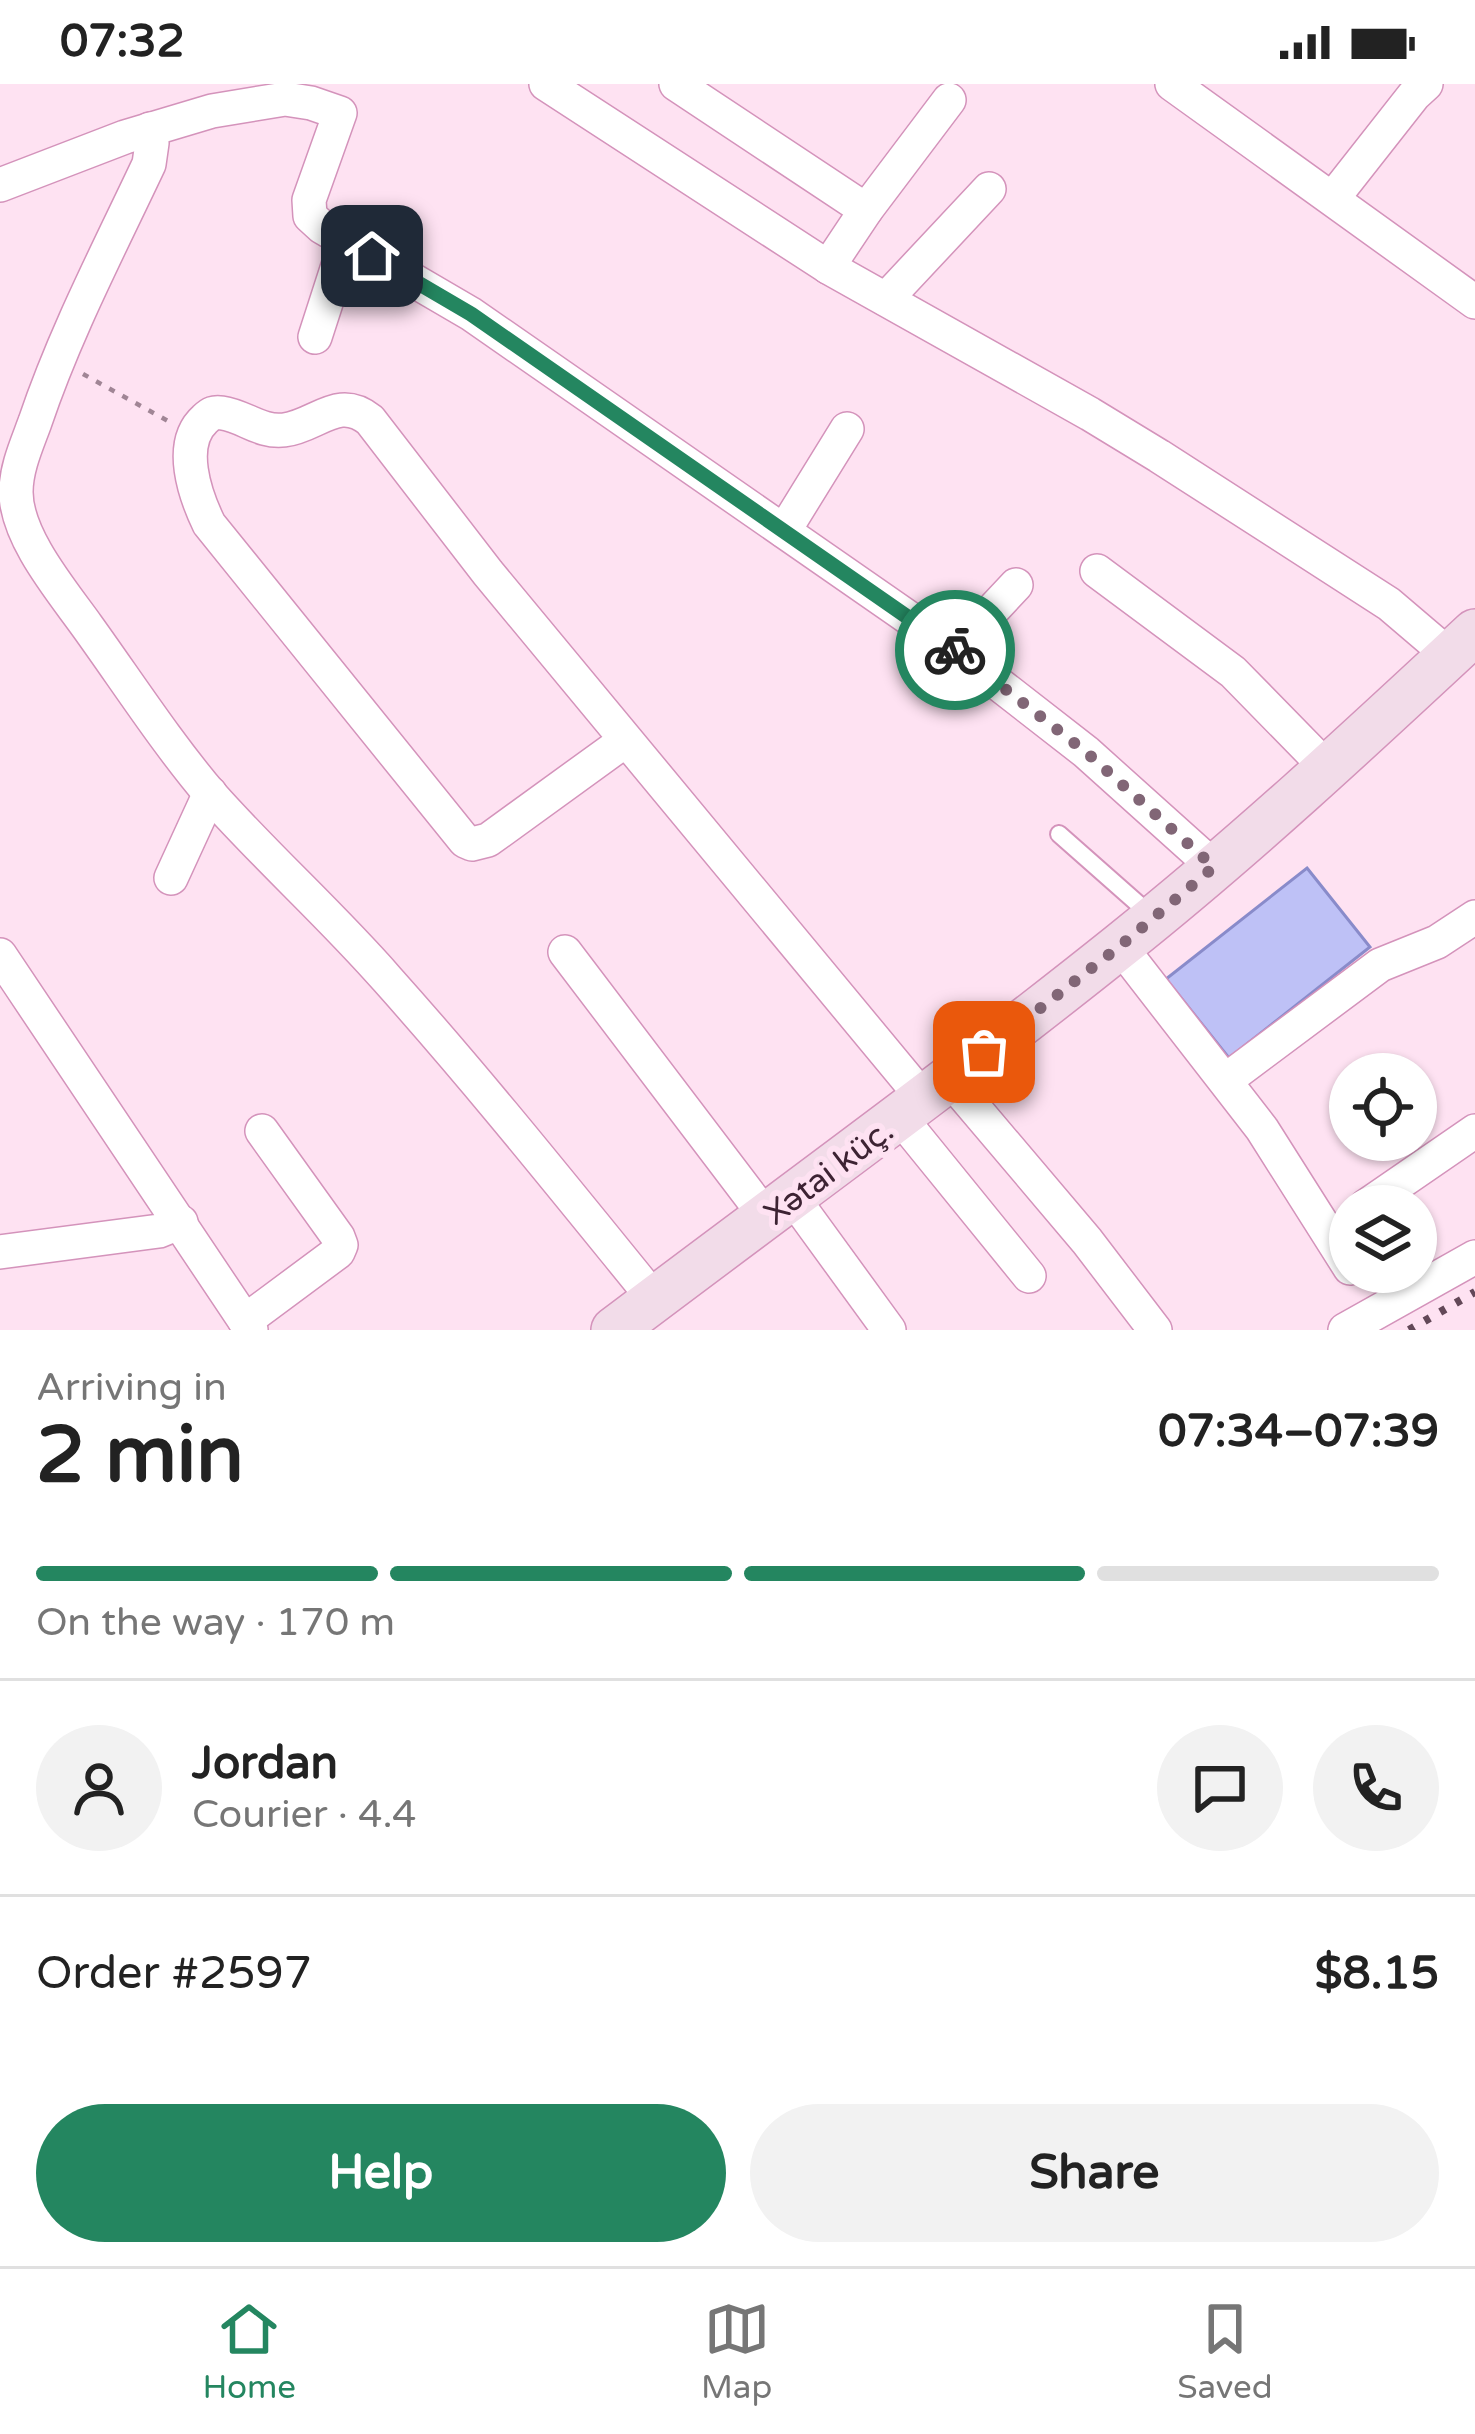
<!DOCTYPE html>
<html lang="en">
<head>
<meta charset="utf-8">
<style>
	:root { --surface:#fff; --page:#f2f2f2; --text:#222; --muted:#767676; --line:#e0e0e0; --accent:#248660 }
	body { margin:0; font-family:"Varela Round",sans-serif; background:var(--page); color:var(--text); height:100vh; display:flex; flex-direction:column; font-size:45px; white-space:nowrap }
	* { box-sizing:border-box; margin:0 }
	p { font-size:39px; color:var(--muted) }
	.icon { flex:none; width:66px; height:66px; fill:none; stroke:currentColor; stroke-width:2; stroke-linecap:round; stroke-linejoin:round }
	.map { position:relative; height:1246px; overflow:hidden }
	.sheet { display:flex; flex-direction:column; background:var(--surface); flex:1 }
	.sheet>* { flex:none }
	.fabs { position:absolute; left:1329px; top:969px; display:grid; gap:24px }
	.fabs a { display:grid; place-items:center; width:108px; height:108px; border-radius:50%; background:var(--surface); box-shadow:0 3px 9px #0004; font-size:60px }
	.pin { position:absolute; display:grid; place-items:center; width:102px; height:102px; color:#fff; margin:-51px; border-radius:24px; box-shadow:0 6px 18px #0006 }
	.courier { position:absolute; display:grid; place-items:center; width:120px; height:120px; margin:-60px; border:9px solid #248660; border-radius:50%; background:#fff; color:#222; box-shadow:0 3px 15px #0007 }
	.summary em { font-style:normal; font-weight:800 }
	.summary div { display:flex; flex-direction:column-reverse }
	.summary { display:flex; align-items:center; justify-content:space-between; height:204px; padding:0 36px }
	h1 { font-size:78px; font-weight:800; line-height:90px }
	.bar { display:grid; grid-template-columns:repeat(4,1fr); gap:18px 12px; align-content:center; height:144px; padding:0 36px }
	.bar i { height:15px; border-radius:9px; background:var(--line) }
	.bar .on { background:var(--accent) }
	.bar p { grid-column:span 4 }
	.line { display:flex; align-items:center; gap:30px; padding:0 36px; border-top:3px solid var(--line) }
	.line div { flex:1 }
	.round { display:grid; place-items:center; flex:none; width:126px; height:126px; border-radius:63px; background:var(--page) }
	.cta { display:flex; gap:24px; margin-top:auto; padding:24px 36px }
	.cta a { flex:1; height:138px; border-radius:72px; background:var(--accent); color:#fff; font-size:48px; font-weight:800; line-height:138px; text-align:center }
	.cta a+a { background:var(--page); color:var(--text) }
	.status { display:flex; justify-content:space-between; align-items:center; height:84px; padding:0 60px; background:var(--surface); direction:ltr }
	.status svg { height:33px; fill:currentColor }
	.tabs { display:flex; justify-content:space-around; align-items:center; height:168px; border-top:3px solid var(--line); background:var(--surface); font-size:33px; color:var(--muted) }
	.tabs a { display:grid; justify-items:center; gap:6px }
	.tabs .on { color:var(--accent) }
	.map>svg:first-child { display:block }
	.building { fill:#bec1f6; stroke:#898bca; stroke-width:3 }
	.lines { fill:none; stroke-linecap:round; stroke-linejoin:round }
	.lane-casing { stroke:#d493bb; stroke-width:20 }
	.street-casing { stroke:#d493bb; stroke-width:36 }
	.secondary-casing { stroke:#d493bb; stroke-width:48 }
	.path { stroke:#a08595; stroke-width:4.5; stroke-dasharray:6 9; stroke-linecap:butt }
	.lane { stroke:#fff; stroke-width:16 }
	.street { stroke:#fff; stroke-width:33 }
	.secondary { stroke:#f2dce9; stroke-width:45 }
	.rail { stroke:#634858; stroke-width:8; stroke-dasharray:6 12; stroke-linecap:butt }
	.done { stroke:#816676; stroke-width:12; stroke-dasharray:0 21.6 }
	.route { stroke:#248660; stroke-width:15 }
	.labels { text-anchor:middle; stroke-width:12; stroke-linejoin:round; paint-order:stroke }
	.street-label { font-size:33px; fill:#3d2333; stroke:#fee2f2 }
</style>
</head>
<body>
<div class="status"><b>07:32</b><svg viewBox="0 0 49 12"><path d="M0 12V9h3v3zM5 12V6h3v6zM10 12V3h3v9zM15 12V0h3v12zM26 1h20v11H26zM47 4h2v5h-2z"/></svg></div>
<div class="map">
<svg width="1475" height="1246" viewBox="0 0 1475 1246">
	<rect width="100%" height="100%" fill="#fee2f2"/>
	<!-- building -->
	<path class="building" d="M1307,784L1370,863L1229,974L1166,895Z"/>
	<g class="lines">
		<!-- lane casing -->
		<g class="lane-casing">
			<path id="lane" d="M1059,750L1153,833"/>
		</g>
		<!-- street casing -->
		<g class="street-casing">
			<g id="street">
				<path d="M546,0L828,183L1090,330L1159,372L1389,520L1450,572"/>
				<path d="M676,0L866,126"/>
				<path d="M1172,0L1475,218"/>
				<path d="M150,45L152,59L149,80C109,165 65,249 35,338C27,360 16,384 16,408C16,453 62,507 87,542C128,599 166,658 211,711C267,774 331,831 387,895C480,999 567,1108 655,1216"/>
				<path d="M0,101L125,53L212,27L285,15L311,19L340,29L309,116L310,132L322,143L471,230L955,566L1086,668L1214,783"/>
				<path d="M1333,114L1414,11L1426,0"/>
				<path d="M828,183L866,126L949,16"/>
				<path d="M886,215L989,105"/>
				<path d="M315,253L346,157"/>
				<path d="M784,447L847,345"/>
				<path d="M1097,487L1233,588L1327,684"/>
				<path d="M955,566L1016,501"/>
				<path d="M626,656L488,756L472,760L465,757L209,440C195,411 177,360 205,335C211,329 214,328 222,329C244,332 261,349 284,346C317,342 338,310 370,336L488,489L923,1014"/>
				<path d="M171,794L210,709"/>
				<path d="M1120,862L1262,1045L1350,1184"/>
				<path d="M565,868L767,1134"/>
				<path d="M0,871L251,1246"/>
				<path d="M949,994L1087,1157L1155,1246"/>
				<path d="M1226,996L1380,881L1437,858L1475,833"/>
				<path d="M899,1032L1029,1192"/>
				<path d="M793,1114L889,1246"/>
				<path d="M1366,1122L1475,1047"/>
				<path d="M0,1168L159,1147L181,1138"/>
				<path d="M245,1237L338,1168L341,1161L338,1153L262,1047"/>
				<path d="M1345,1246L1475,1173"/>
			</g>
		</g>
		<!-- secondary casing -->
		<g class="secondary-casing">
			<path id="secondary" d="M614,1246C783,1118 955,994 1121,861C1244,763 1360,655 1475,548"/>
		</g>
		<!-- path -->
		<path class="path" d="M83,290L168,337"/>
		<!-- lane -->
		<use href="#lane" class="lane"/>
		<!-- street -->
		<use href="#street" class="street"/>
		<!-- secondary -->
		<use href="#secondary" class="secondary"/>
		<!-- rail -->
		<path class="rail" d="M1409,1246L1475,1208"/>
	</g>
	<g class="lines">
		<!-- done -->
		<path class="done" d="M955,566L1086,668L1214,783L1120,862L984,968"/>
		<!-- route -->
		<path class="route" d="M372,172L471,230L955,566"/>
	</g>
	<g class="labels">
		<!-- street labels -->
		<g class="street-label">
			<text transform="translate(828 1087) rotate(-37)" y="12">Xətai küç.</text>
		</g>
	</g>
</svg>
<div class="fabs">
<a><svg class="icon" aria-label="locate" viewBox="0 0 24 24"><circle cx="12" cy="12" r="6"/><path d="M12 2v4M12 18v4M2 12h4M18 12h4"/></svg></a>
<a><svg class="icon" aria-label="layers" viewBox="0 0 24 24"><path d="M12 4l9 5-9 5-9-5zM3 14l9 5 9-5"/></svg></a>
</div>
<div class="pin" style="left:984px;top:968px;background:#ea580c"><svg class="icon" aria-label="bag" viewBox="0 0 24 24"><path d="M5 8h14l-1 12H6zM9 8a3 3 0 0 1 6 0"/></svg></div>
<div class="pin" style="left:372px;top:172px;background:#1f2937"><svg class="icon" aria-label="home" viewBox="0 0 24 24"><path d="M3 11l9-7 9 7M6 9v11h12V9"/></svg></div>
<div class="courier" style="left:955px;top:566px"><svg class="icon" aria-label="bike" viewBox="0 0 24 24"><circle cx="6" cy="16" r="4"/><circle cx="18" cy="16" r="4"/><path d="M6 16l4-8h5l3 8M10 8l3 8H6M13 5h3"/></svg></div>
</div>
<section class="sheet">
<div class="summary"><div><h1>2 min</h1><p>Arriving in</p></div><em>07:34–07:39</em></div>
<div class="bar"><i class="on"></i><i class="on"></i><i class="on"></i><i></i><p>On the way · 170 m</p></div>
<div class="line" style="height:216px"><a class="round"><svg class="icon" aria-label="person" viewBox="0 0 24 24"><circle cx="12" cy="8" r="4"/><path d="M4 21q1-7 8-7t8 7"/></svg></a><div><b>Jordan</b><p>Courier · 4.4</p></div><a class="round"><svg class="icon" aria-label="chat" viewBox="0 0 24 24"><path d="M4 5h16v11H9l-5 4z"/></svg></a><a class="round"><svg class="icon" aria-label="phone" viewBox="0 0 24 24"><path d="M5 4h4l2 5-3 2q2 4 5 5l2-3 5 2v4C11 20 4 13 5 4z"/></svg></a></div>
<div class="line" style="height:156px"><div>Order #2597</div><b>$8.15</b></div>
<div class="cta"><a>Help</a><a>Share</a></div>
</section>
<nav class="tabs">
<a class="on"><svg class="icon" aria-label="home" viewBox="0 0 24 24"><path d="M3 11l9-7 9 7M6 9v11h12V9"/></svg>Home</a>
<a><svg class="icon" aria-label="map" viewBox="0 0 24 24"><path d="M3 6l6-2 6 2 6-2v14l-6 2-6-2-6 2zM9 4v14M15 6v14"/></svg>Map</a>
<a><svg class="icon" aria-label="saved" viewBox="0 0 24 24"><path d="M7 4h10v16l-5-4-5 4z"/></svg>Saved</a>
</nav>
</body>
</html>
